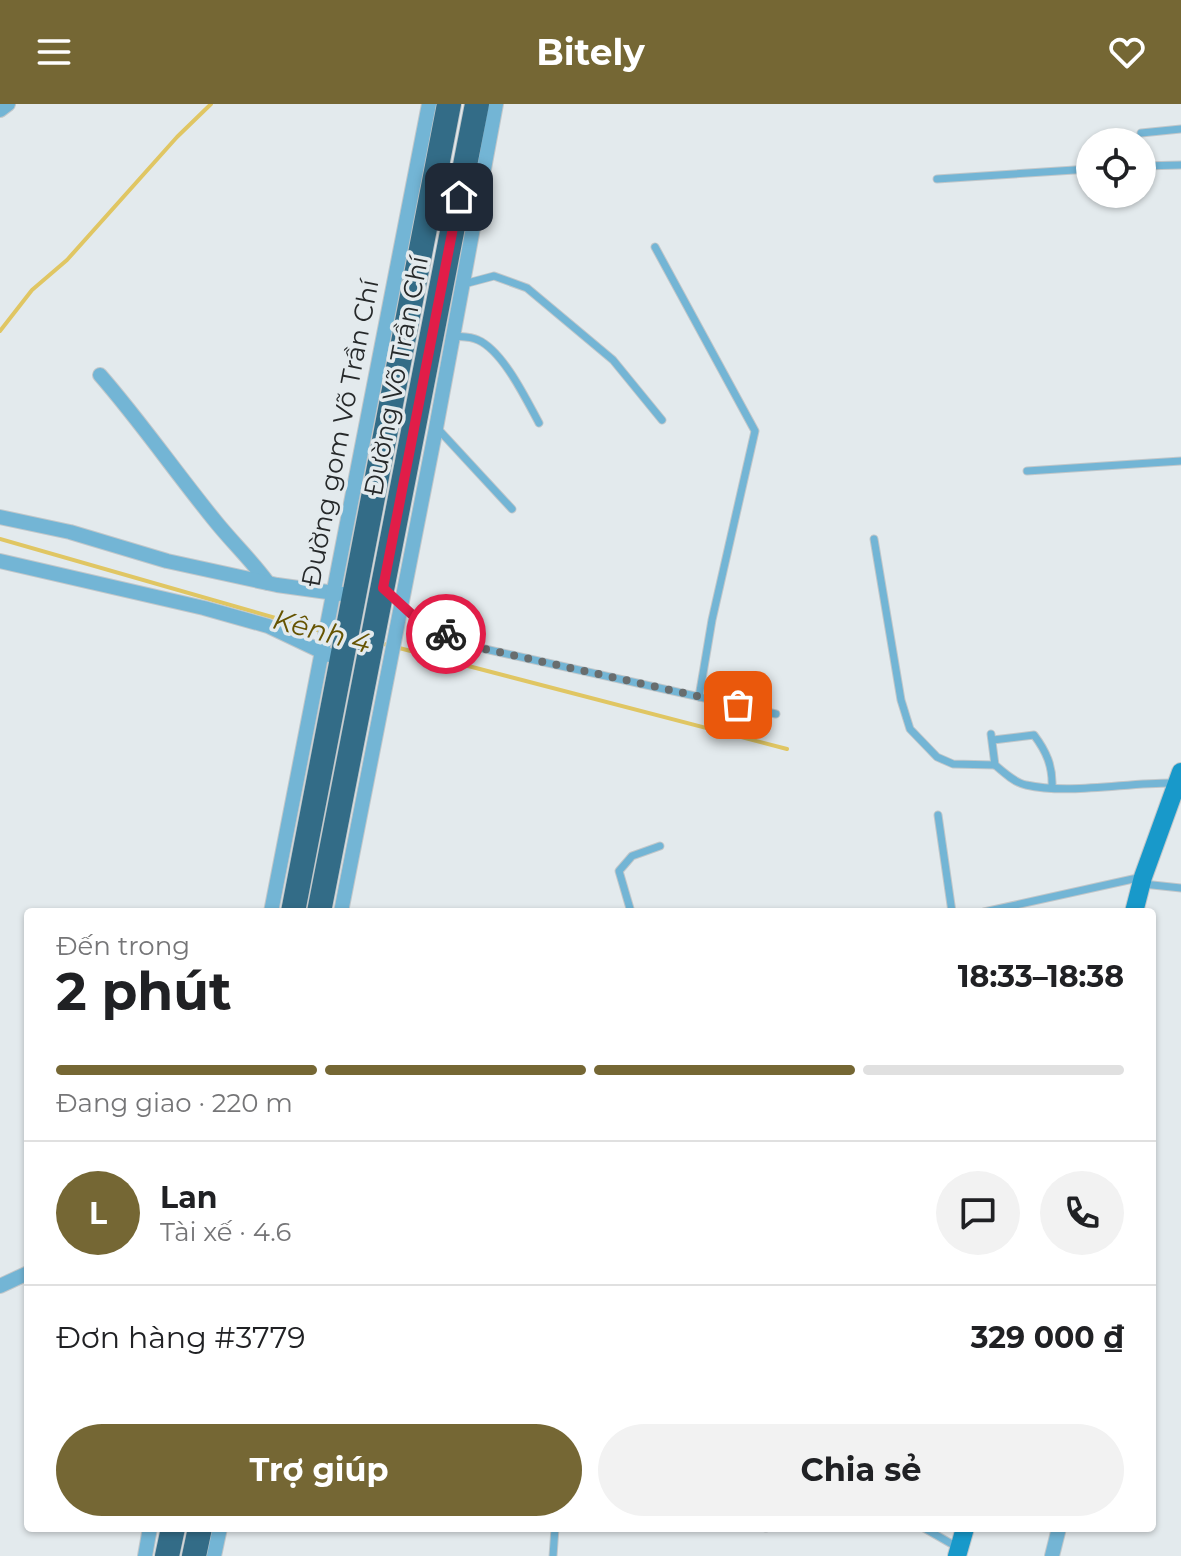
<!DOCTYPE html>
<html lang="vi">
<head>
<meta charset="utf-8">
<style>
	:root { --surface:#fff; --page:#f2f2f2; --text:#202124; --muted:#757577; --line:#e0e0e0; --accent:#756734 }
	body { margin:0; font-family:Montserrat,sans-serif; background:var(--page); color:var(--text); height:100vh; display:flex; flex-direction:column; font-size:30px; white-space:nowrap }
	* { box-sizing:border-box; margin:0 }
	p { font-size:26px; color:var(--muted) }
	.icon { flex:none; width:44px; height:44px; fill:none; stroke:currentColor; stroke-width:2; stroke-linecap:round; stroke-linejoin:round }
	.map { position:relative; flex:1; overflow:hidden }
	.side { position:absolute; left:24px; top:804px; width:1132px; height:624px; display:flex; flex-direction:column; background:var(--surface); border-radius:8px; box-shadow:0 2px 6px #0004 }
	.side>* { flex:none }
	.tools { position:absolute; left:1076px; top:24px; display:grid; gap:16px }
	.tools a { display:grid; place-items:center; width:80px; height:80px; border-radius:50%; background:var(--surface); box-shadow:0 2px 6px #0004; font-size:40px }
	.pin { position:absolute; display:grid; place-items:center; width:68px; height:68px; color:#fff; margin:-34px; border-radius:16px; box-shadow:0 4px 12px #0006 }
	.courier { position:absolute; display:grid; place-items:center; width:80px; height:80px; margin:-40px; border:6px solid #e11d48; border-radius:50%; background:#fff; color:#222; box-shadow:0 2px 10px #0007 }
	.head em { font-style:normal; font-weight:700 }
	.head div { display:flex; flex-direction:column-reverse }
	.head { display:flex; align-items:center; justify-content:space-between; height:136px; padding:0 32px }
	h1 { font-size:52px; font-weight:700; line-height:60px }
	.bar { display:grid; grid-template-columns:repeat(4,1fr); gap:12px 8px; align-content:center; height:96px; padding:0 32px }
	.bar i { height:10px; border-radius:6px; background:var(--line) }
	.bar .on { background:var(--accent) }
	.bar p { grid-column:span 4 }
	.line { display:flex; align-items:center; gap:20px; padding:0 32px; border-top:2px solid var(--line) }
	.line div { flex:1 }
	.round { display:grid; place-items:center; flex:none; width:84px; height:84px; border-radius:42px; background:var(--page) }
	.button { display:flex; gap:16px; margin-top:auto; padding:16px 32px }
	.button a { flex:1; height:92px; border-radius:48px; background:var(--accent); color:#fff; font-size:32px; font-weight:700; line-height:92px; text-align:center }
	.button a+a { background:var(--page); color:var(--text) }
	header { display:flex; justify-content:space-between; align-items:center; height:104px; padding:0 32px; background:var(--accent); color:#fff; font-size:36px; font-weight:700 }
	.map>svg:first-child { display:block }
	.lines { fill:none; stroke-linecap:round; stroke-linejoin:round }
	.stream { stroke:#e0c663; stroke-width:4 }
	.lane-casing { stroke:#c1c7ca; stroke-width:9 }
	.street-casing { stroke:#c1c7ca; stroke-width:16 }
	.secondary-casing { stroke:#c1c7ca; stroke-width:20 }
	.highway-casing { stroke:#c1c7ca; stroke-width:26 }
	.lane { stroke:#73b5d5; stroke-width:7 }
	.street { stroke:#73b5d5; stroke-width:14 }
	.secondary { stroke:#1899ca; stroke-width:18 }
	.highway { stroke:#336c87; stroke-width:24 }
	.done { stroke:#686d6e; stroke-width:8; stroke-dasharray:0 14.4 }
	.route { stroke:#e11d48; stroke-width:10 }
	.labels { text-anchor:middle; stroke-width:7; stroke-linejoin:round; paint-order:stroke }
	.street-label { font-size:26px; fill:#26292a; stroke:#e3eaed }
	.water-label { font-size:28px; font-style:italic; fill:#655300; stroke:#e3eaed }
</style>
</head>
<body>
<header><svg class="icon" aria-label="menu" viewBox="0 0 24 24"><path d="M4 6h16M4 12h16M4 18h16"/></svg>Bitely<svg class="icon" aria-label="heart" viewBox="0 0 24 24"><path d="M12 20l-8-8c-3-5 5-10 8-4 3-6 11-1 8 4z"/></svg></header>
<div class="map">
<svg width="1181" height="1452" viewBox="0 0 1181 1452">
	<rect width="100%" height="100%" fill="#e3eaed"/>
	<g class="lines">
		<!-- stream -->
		<g class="stream">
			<path d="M0,227L32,186L67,156L177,33L211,0"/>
			<path d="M0,435L321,527"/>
			<path d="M380,539L787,645"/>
		</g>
		<!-- lane casing -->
		<g class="lane-casing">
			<g id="lane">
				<path d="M1141,29L1181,25"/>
				<path d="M1142,62L1181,61"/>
				<path d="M937,75L1090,65"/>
				<path d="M655,143L755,327L712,516L699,593"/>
				<path d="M464,180L494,172L527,184L613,256L662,316"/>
				<path d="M452,232C461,233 470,232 478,236C503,247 526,295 539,319"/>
				<path d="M438,325L512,405"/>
				<path d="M1027,367L1181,357"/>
				<path d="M874,435L901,596L910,625L937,653L953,660L995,661"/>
				<path d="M387,488L419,517L467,541L776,610"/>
				<path d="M991,630L995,661C1003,668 1015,679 1026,681C1070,691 1129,678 1175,679"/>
				<path d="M993,636L1034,631C1046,647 1053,662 1052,683"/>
				<path d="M938,711L952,808"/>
				<path d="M1143,780L1181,784"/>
				<path d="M631,808L619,767L632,752L660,742"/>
				<path d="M984,808L1142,773"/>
				<path d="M765,1424H766"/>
				<path d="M924,1424L957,1443"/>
				<path d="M553,1452L555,1424"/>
			</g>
		</g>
		<!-- street casing -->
		<g class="street-casing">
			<g id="street">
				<path d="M0,6L8,0"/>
				<path d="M100,271C141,318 176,369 216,418C233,439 252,457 268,479"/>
				<path d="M0,413L70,428L167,457L277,481L342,490"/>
				<path d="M0,457L204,504L268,522L329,551"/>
				<path d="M271,808L429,0"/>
				<path d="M341,808L436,324L496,0"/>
				<path d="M0,1182L28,1169"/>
				<path d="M145,1452L150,1424"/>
				<path d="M214,1452L220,1424"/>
				<path d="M1052,1452L1059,1424"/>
			</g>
		</g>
		<!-- secondary casing -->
		<g class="secondary-casing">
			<g id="secondary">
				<path d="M1134,808L1143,773L1181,668"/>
				<path d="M957,1452L965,1424"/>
			</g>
		</g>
		<!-- highway casing -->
		<g class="highway-casing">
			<g id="highway">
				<path d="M293,808L449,0"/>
				<path d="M319,808L477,0"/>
				<path d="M167,1452L173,1424"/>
				<path d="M194,1452L200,1424"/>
			</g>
		</g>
		<!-- lane -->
		<use href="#lane" class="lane"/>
		<!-- street -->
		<use href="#street" class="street"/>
		<!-- secondary -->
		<use href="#secondary" class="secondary"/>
		<!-- highway -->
		<use href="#highway" class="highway"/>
	</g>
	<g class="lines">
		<!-- done -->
		<path class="done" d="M446,530L467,541L738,601"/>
		<!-- route -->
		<path class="route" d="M446,530L419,517L383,484L459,93"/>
	</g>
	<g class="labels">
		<!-- street labels -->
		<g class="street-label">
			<text transform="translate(396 272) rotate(-79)" y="9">Đường Võ Trần Chí</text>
			<text transform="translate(340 329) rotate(-79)" y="9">Đường gom Võ Trần Chí</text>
		</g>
		<!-- water labels -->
		<g class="water-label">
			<text transform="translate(322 527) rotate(15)" y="10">Kênh 4</text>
		</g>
	</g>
</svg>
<div class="tools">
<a><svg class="icon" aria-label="locate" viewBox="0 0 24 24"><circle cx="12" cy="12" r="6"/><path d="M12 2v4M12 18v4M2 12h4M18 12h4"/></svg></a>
</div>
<div class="pin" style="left:738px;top:601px;background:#ea580c"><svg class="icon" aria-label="bag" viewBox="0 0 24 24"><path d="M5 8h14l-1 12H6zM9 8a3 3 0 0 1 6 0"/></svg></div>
<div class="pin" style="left:459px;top:93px;background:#1f2937"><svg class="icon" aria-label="home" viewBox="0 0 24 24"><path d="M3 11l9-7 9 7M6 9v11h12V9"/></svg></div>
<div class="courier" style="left:446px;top:530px"><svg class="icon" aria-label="bike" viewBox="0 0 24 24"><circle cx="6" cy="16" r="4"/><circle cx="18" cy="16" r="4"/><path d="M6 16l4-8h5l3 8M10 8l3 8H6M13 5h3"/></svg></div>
<section class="side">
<div class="head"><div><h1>2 phút</h1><p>Đến trong</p></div><em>18:33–18:38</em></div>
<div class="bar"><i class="on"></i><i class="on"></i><i class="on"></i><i></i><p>Đang giao · 220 m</p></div>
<div class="line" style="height:144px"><b class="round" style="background:var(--accent);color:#fff">L</b><div><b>Lan</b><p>Tài xế · 4.6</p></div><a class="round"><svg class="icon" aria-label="chat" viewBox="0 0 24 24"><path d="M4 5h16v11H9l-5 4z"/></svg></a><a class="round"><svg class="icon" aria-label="phone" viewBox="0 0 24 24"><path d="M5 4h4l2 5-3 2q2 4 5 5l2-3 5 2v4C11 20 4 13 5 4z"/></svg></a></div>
<div class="line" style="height:104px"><div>Đơn hàng #3779</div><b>329 000 ₫</b></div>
<div class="button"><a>Trợ giúp</a><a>Chia sẻ</a></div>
</section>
</div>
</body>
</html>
